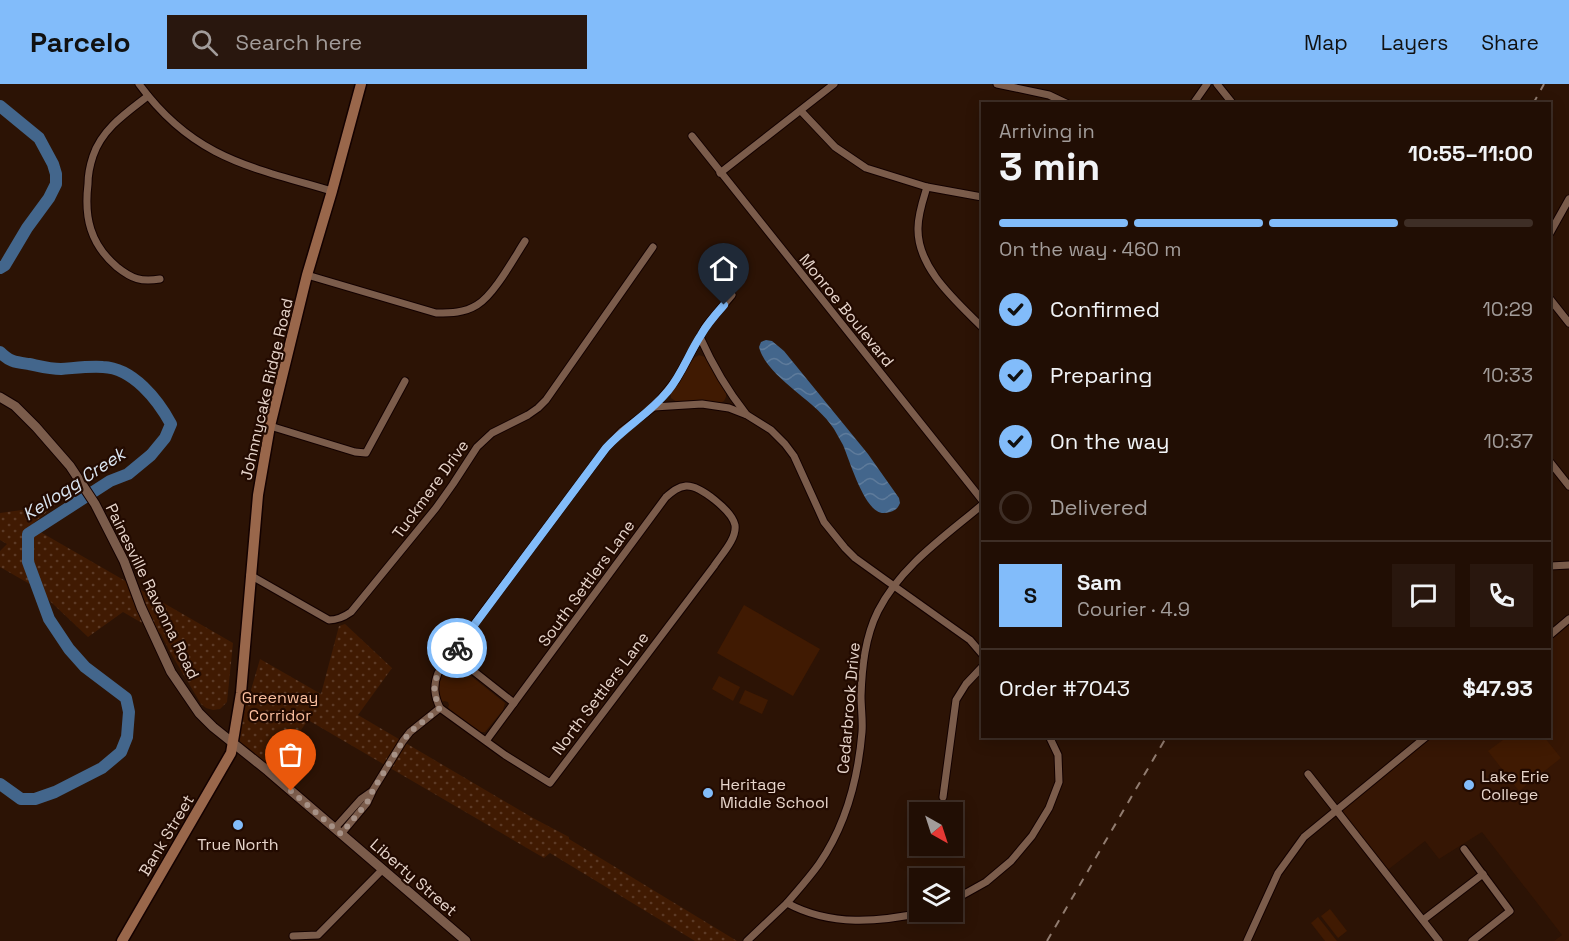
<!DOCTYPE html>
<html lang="en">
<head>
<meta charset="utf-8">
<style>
	:root { --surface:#210e04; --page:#29170e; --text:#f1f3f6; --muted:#a29c9a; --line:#3e2e26; --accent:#82bcfa }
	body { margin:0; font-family:"Space Grotesk",sans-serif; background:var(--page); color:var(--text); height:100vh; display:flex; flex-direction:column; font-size:22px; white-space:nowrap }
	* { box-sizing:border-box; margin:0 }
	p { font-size:20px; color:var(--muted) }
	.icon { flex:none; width:33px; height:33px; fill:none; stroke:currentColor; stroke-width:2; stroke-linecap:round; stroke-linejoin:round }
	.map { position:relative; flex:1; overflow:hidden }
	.drawer { position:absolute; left:981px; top:18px; width:570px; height:636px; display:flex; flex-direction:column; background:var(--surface); border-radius:0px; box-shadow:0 3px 15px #0003,0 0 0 2px var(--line) }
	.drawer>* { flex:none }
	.needle { width:39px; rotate:141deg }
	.controls { position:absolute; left:909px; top:718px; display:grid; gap:12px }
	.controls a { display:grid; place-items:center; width:54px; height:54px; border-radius:0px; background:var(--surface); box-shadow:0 3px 15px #0003,0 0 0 2px var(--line); font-size:30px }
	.pin { position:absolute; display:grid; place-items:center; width:51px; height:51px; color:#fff; margin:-62px -26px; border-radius:50% 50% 50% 0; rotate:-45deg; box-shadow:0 0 6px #0007 }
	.pin .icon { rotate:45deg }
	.courier { position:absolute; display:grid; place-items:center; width:60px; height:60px; margin:-30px; border:4px solid #82bcfa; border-radius:50%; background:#fff; color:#222; box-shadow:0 2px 8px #0007 }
	.summary em { font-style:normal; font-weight:700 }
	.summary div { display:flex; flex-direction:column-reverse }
	.summary { display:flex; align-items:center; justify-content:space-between; height:102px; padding:0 18px }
	h1 { font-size:39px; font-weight:700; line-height:45px }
	.bar { display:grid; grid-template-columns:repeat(4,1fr); gap:9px 6px; align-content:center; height:72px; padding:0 18px }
	.bar i { height:8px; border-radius:4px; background:var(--line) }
	.bar .current { background:var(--accent) }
	.bar p { grid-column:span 4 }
	.line { display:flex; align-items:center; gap:15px; padding:0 18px; border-top:2px solid var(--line) }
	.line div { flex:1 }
	.round { display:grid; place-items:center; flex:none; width:63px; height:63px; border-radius:0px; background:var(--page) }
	ol { padding:0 18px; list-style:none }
	li { display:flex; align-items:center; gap:18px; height:66px }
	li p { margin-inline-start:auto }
	li .icon { padding:6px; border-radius:50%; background:var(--accent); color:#111; stroke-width:4 }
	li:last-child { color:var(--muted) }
	li i { width:33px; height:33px; border:3px solid var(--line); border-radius:50% }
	header { display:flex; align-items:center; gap:36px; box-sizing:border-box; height:84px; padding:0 30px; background:var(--accent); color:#111 }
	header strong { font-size:28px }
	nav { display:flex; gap:33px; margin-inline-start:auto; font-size:21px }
	.search { width:420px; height:54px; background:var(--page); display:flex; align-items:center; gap:15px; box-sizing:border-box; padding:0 21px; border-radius:0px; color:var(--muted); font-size:22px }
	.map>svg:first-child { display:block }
	.built { fill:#361604 }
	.grass { fill:#401a02 }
	.park { fill:url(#park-dots) }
	.water { fill:url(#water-waves) }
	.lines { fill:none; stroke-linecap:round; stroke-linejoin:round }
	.river { stroke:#43668c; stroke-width:12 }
	.minor-casing { stroke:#130100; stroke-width:9 }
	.tertiary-casing { stroke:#130100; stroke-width:11 }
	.secondary-casing { stroke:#130100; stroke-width:13 }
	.minor { stroke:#7b5c4b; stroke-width:7 }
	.tertiary { stroke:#7b5c4b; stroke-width:9 }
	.secondary { stroke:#99674b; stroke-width:10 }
	.rail { stroke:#917c70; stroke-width:2; stroke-dasharray:8 8; stroke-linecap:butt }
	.done { stroke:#a69186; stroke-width:6; stroke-dasharray:0 10.8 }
	.route { stroke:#82bcfa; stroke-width:8 }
	.poi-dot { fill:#82bcfa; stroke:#220a00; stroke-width:2 }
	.labels { text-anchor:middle; stroke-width:4.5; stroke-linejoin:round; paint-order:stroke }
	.street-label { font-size:16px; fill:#e7d5cb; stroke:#220a00 }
	.park-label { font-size:16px; fill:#fabe9e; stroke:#220a00 }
	.poi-label { font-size:16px; fill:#e7d5cb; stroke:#220a00; text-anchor:start }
	.water-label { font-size:18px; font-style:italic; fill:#dbe6f2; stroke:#220a00 }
</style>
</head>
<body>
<header>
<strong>Parcelo</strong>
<div class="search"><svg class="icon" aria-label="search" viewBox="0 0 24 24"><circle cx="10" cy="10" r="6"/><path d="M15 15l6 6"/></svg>Search here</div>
<nav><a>Map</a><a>Layers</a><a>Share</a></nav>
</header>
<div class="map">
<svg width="1569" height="857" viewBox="0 0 1569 857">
	<defs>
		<pattern id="park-dots" width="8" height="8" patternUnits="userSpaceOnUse" patternTransform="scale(1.5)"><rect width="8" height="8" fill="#401a02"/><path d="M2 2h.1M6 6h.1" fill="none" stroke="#5c3a26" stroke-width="1.8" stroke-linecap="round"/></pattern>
		<pattern id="water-waves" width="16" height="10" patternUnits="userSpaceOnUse" patternTransform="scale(1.5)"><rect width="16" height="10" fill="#43668c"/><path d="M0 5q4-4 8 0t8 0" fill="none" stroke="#5e7b9b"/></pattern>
	</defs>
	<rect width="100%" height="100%" fill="#2c1305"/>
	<!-- built -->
	<path class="built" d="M1569,535V857H1554L1562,851L1482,748L1439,775L1425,757L1385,788L1337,726L1427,653L1550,652V551Z"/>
	<!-- grass -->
	<g class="grass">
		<path d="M699,271L705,273L726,309V313L724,317L720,319L699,316L677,318L671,314V308L694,274Z"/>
		<path d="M744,521L820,565L793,612L717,569Z"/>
		<path d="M452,580L457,581L505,619L503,626L485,648H479L448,624L449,621L448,618L444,617L442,618C436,603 438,588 452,580Z"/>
		<path d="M719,592L740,603L733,617L712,605Z"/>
		<path d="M745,606L768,616L762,630L739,619Z"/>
		<path d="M1507,653H1544L1561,674L1519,707L1488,667Z"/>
		<path d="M1330,825L1347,847L1338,854L1321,832Z"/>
		<path d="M1318,833L1337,857H1325L1311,839Z"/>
	</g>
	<!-- park -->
	<g class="park">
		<path d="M59,418L30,442L233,559L227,618L220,625L213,626L206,624L201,620L170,568L161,550L123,528L88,553L35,503L0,483V467L7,460L0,456V429L29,425Z"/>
		<path d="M345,540L392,584L358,631L533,734L569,753V755L737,857H695L550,769L544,774L308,636L271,689L236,658L235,636L250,615L251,606L260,575L321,610L339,542Z"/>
	</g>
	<!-- water -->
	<path class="water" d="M766,256L772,257L784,267L868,370L899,414L900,419C898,424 896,426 890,428C886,429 881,430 877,427C862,418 850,378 843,361C840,356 837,350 834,345C816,316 767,294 759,263L761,258Z"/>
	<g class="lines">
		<!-- river -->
		<g class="river">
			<path d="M0,22L39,54L53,80L56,90V100L49,114L27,144L5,181L0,184"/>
			<path d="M0,268C10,278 15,278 29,280C39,282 50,285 61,285C75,284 89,282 103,283C133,284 158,316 171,340L165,354L151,371L128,390L110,397L28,450V478L49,535L69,565L85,583L126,614L129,628L127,653L121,668L102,684L55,708L35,715H21L0,700"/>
		</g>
		<!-- minor casing -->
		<g class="minor-casing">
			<g id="minor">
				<path d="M139,0C193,74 250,83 332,107"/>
				<path d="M997,0L1049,11L1068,20"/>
				<path d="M1217,0L1233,20"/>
				<path d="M148,12C126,29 102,45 93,72C90,81 88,91 88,100C84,133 90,160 117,183C132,195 141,198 160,195"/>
				<path d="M1193,20L1207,0"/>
				<path d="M801,27L835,63L866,84L927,103L982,113"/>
				<path d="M692,52L982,416"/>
				<path d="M720,89L834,0"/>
				<path d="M927,103C923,116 918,130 918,144C917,184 956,217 982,243"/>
				<path d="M1550,149L1569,115"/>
				<path d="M307,191L436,229C451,229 464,229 477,221C494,211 514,174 525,157"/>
				<path d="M1550,215L1569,239"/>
				<path d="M700,253C712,280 727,306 746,330"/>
				<path d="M654,323L676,296L706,242L732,211"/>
				<path d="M270,342L355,368L366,369L405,297"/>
				<path d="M1550,378L1569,402"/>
				<path d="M1550,482L1569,481"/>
				<path d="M250,491L329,536C338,536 344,533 351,528L436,424L453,400L477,363L492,349L528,331L538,324L546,316L653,163"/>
				<path d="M1550,551L1569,535"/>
				<path d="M452,570L514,619"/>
				<path d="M486,657L666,413C672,408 677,403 686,402C700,401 732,427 735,441C737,455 721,471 714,482L550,699L505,671L440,624C434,611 433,602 438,589L606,364L622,347L654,323L702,320L729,324L747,331L771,346L785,360L794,372L824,438L845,464L855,474L887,497L970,556L982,570"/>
				<path d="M1308,690L1439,857"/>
				<path d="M943,713L956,616L966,600L982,583"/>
				<path d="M335,744L361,715L371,708"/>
				<path d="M341,750L367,719L373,706L403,657L410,648L440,624"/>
				<path d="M1464,765L1510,827L1472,857"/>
				<path d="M952,817L986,798L1011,777L1032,752L1049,724L1059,698L1058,671L1049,652"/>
				<path d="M787,819C798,806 809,794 819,780C846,741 858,695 862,648C863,636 861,624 861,612C862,583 865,553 878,527C901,482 944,453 982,421"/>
				<path d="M1423,836L1483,790"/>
				<path d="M293,852L318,851L382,786"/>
				<path d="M747,857L787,819C831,843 879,838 926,828"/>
				<path d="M1247,857L1278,789L1304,753L1427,652"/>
			</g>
		</g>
		<!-- tertiary casing -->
		<g class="tertiary-casing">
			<path id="tertiary" d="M0,313L15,322L36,343L70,382L95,420L124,477L141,523L171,588L199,629L213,643L268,687L466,857"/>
		</g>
		<!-- secondary casing -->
		<g class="secondary-casing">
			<path id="secondary" d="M122,857L231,669L241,609L258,411L270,342L307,191L332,107L361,0"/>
		</g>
		<!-- minor -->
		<use href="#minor" class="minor"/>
		<!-- tertiary -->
		<use href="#tertiary" class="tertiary"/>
		<!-- secondary -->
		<use href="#secondary" class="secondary"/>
		<!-- rail -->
		<g class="rail">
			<path d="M1533,20L1544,0"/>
			<path d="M1047,857L1167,652"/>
		</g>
	</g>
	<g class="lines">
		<!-- done -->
		<path class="done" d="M291,707L341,750L367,719L373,706L403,657L410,648L440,624C426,597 441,585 457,564"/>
		<!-- route -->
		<path class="route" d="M457,564L606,364C626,342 649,330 668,307C682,290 689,269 701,251C707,240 716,230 724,221"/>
	</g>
	<!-- markers -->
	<g class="poi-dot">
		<circle cx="1469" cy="701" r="6"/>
		<circle cx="708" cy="709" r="6"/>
		<circle cx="238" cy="741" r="6"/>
	</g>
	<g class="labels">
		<!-- street labels -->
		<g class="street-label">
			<text transform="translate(847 226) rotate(51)" y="6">Monroe Boulevard</text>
			<text transform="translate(266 305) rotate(-77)" y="6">Johnnycake Ridge Road</text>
			<text transform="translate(430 405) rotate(-54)" y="6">Tuckmere Drive</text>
			<text transform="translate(586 499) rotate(-54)" y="6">South Settlers Lane</text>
			<text transform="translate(153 507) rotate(64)" y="6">Painesville Ravenna Road</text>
			<text transform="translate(600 609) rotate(-53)" y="6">North Settlers Lane</text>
			<text transform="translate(848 624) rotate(-85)" y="6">Cedarbrook Drive</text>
			<text transform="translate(166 751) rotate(-59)" y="6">Bank Street</text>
			<text transform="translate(414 793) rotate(41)" y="6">Liberty Street</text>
		</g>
		<!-- park labels -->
		<g class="park-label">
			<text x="280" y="619">Greenway<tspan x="280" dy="18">Corridor</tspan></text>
		</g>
		<!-- poi labels -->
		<g class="poi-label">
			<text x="1481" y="698">Lake Erie<tspan x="1481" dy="18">College</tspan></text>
			<text x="720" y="706">Heritage<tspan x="720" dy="18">Middle School</tspan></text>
			<text x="238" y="766" text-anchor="middle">True North</text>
		</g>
		<!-- water labels -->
		<g class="water-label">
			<text transform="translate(74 400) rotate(-33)" y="6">Kellogg Creek</text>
		</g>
	</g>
</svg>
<div class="controls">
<a><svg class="needle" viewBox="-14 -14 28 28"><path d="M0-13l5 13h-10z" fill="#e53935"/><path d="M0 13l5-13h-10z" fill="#a29c9a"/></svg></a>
<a><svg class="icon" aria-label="layers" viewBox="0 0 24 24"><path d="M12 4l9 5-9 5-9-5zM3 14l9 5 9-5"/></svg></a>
</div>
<div class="pin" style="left:291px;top:707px;background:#ea580c"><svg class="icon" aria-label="bag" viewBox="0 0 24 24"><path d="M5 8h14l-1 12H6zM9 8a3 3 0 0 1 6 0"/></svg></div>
<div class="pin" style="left:724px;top:221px;background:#1f2937"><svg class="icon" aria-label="home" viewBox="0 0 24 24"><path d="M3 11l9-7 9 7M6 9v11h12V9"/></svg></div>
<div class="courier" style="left:457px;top:564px"><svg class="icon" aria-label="bike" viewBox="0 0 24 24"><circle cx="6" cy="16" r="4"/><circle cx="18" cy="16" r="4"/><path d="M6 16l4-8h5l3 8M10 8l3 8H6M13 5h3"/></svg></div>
<section class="drawer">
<div class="summary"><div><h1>3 min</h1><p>Arriving in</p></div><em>10:55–11:00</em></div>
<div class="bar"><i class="current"></i><i class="current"></i><i class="current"></i><i></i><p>On the way · 460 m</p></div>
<ol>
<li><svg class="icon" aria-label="check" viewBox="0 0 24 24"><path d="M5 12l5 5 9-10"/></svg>Confirmed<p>10:29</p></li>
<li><svg class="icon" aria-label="check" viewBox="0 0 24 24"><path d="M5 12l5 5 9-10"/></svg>Preparing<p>10:33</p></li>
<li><svg class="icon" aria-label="check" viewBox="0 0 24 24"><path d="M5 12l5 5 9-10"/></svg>On the way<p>10:37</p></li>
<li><i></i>Delivered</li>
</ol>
<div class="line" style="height:108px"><b class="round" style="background:var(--accent);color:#111">S</b><div><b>Sam</b><p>Courier · 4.9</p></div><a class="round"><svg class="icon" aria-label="chat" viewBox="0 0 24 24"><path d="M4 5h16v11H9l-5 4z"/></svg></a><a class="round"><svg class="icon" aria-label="phone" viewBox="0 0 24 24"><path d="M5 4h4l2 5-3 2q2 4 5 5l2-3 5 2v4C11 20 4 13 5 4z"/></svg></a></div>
<div class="line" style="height:78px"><div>Order #7043</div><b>$47.93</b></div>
</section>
</div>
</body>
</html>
